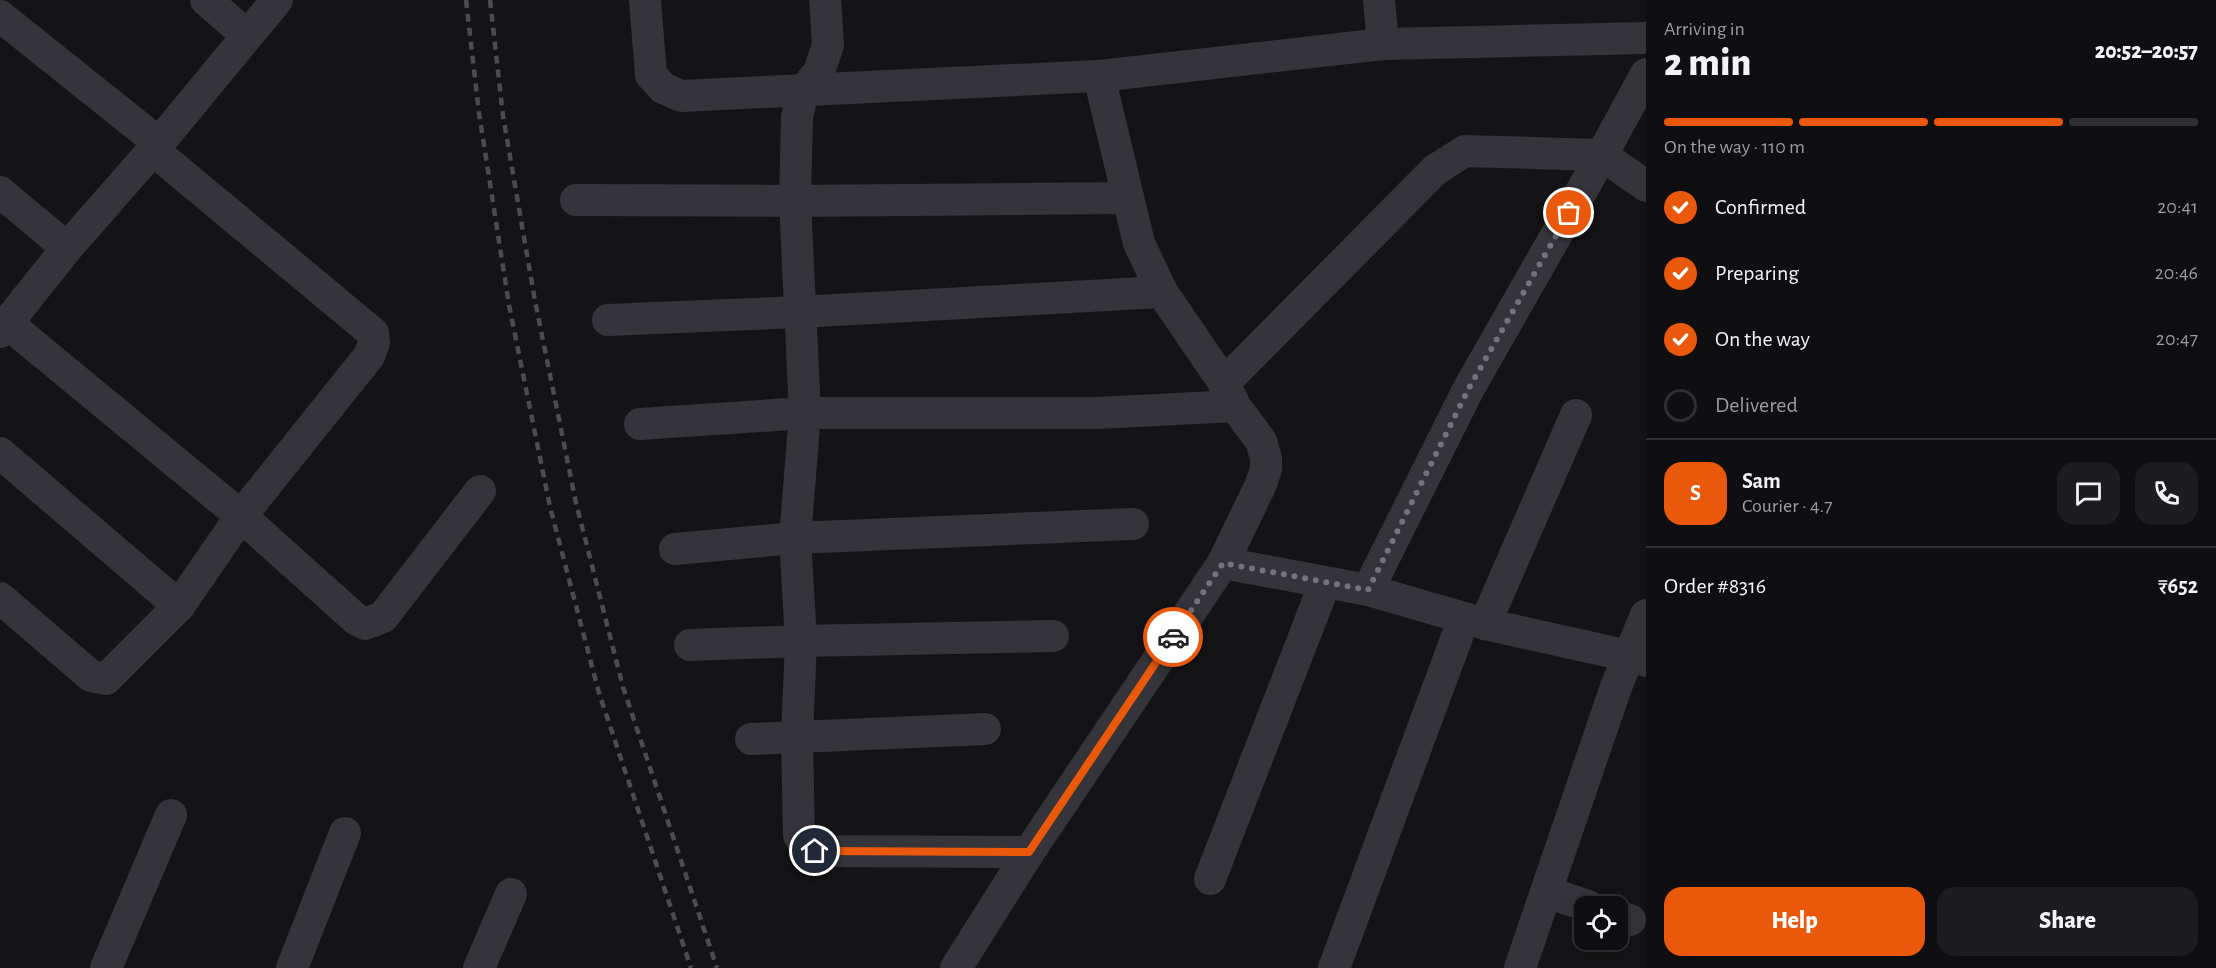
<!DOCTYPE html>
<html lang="en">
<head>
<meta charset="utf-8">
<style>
	:root { --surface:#0f0e10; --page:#1d1c1e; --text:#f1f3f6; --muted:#9b9c9f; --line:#2f2e30; --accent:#ea580c }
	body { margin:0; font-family:"Alegreya Sans",sans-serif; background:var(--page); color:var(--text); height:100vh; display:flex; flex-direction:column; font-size:22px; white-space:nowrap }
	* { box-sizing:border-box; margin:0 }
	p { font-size:20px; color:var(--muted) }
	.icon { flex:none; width:33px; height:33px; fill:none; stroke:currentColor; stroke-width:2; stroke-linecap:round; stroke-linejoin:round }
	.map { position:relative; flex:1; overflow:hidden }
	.panel { display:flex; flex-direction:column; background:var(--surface); width:570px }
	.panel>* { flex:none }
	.buttons { position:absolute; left:1574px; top:896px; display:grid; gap:12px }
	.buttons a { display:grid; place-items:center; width:54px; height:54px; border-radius:12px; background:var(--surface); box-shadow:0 6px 24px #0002,0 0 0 2px var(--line); font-size:30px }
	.pin { position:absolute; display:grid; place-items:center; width:51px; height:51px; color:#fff; margin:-26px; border:3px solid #fff; border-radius:50%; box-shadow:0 2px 6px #0007 }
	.courier { position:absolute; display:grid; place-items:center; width:60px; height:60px; margin:-30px; border:4px solid #ea580c; border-radius:50%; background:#fff; color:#222; box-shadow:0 2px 8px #0007 }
	.headline em { font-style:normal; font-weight:800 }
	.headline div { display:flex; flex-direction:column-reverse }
	.headline { display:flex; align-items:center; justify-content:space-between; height:102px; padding:0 18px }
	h1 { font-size:39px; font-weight:800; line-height:45px }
	.bar { display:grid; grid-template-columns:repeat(4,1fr); gap:9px 6px; align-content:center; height:72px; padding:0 18px }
	.bar i { height:8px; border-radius:4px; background:var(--line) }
	.bar .current { background:var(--accent) }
	.bar p { grid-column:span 4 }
	.line { display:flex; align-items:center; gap:15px; padding:0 18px; border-top:2px solid var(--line) }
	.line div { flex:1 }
	.round { display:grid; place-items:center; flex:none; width:63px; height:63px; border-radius:18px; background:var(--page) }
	ol { padding:0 18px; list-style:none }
	li { display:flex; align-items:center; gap:18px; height:66px }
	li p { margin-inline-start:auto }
	li .icon { padding:6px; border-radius:50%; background:var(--accent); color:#fff; stroke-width:4 }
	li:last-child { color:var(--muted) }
	li i { width:33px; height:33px; border:3px solid var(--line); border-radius:50% }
	.action { display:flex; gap:12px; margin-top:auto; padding:12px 18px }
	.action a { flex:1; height:69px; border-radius:18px; background:var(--accent); color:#fff; font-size:24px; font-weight:800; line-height:69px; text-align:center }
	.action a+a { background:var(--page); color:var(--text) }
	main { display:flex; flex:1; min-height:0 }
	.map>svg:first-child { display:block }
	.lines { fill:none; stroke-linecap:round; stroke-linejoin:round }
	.minor { stroke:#35343a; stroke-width:32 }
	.rail { stroke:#4b4b53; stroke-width:4.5; stroke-dasharray:8 6; stroke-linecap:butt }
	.done { stroke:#72737d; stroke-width:6; stroke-dasharray:0 10.8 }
	.route { stroke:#ea580c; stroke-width:8 }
</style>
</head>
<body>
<main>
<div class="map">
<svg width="1646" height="968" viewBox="0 0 1646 968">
	<rect width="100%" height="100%" fill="#141315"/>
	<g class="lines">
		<!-- minor -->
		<g class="minor">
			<path d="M206,0L247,35"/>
			<path d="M645,0L651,75L663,88L681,96L1099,76L1383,44L1646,38"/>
			<path d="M825,0L828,45L819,72L803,91L797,117L795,201L805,413L795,538L801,641L797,738L799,835L805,848L815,851L1029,852"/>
			<path d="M1379,0L1383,44"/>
			<path d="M0,16L159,143"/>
			<path d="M1099,76L1139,243L1162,292L1224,383"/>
			<path d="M0,192L67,248"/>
			<path d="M576,200L795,201L1128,198"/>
			<path d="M608,320L800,312L1162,292"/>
			<path d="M7,323L241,516L357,620L365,624L383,617L480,491"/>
			<path d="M0,332L67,248L159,143L277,0"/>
			<path d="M640,424L805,413H1097L1235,406"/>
			<path d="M0,453L179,606"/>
			<path d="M675,549L795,538L1133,524"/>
			<path d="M1223,563L1261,484L1266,469V458L1261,441L1235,406L1224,383L1435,170L1465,151L1602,155L1646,186"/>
			<path d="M1368,590L1485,624L1629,656L1646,661"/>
			<path d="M0,598L91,676L106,679L179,606L241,516L369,356L374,343L373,333L153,150"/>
			<path d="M1485,624L1576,415"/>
			<path d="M690,645L801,641L1053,636"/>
			<path d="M751,739L985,729"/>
			<path d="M1210,879L1325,583"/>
			<path d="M1546,892L1588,906"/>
			<path d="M1617,916L1630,920"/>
			<path d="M106,968L171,815"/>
			<path d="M292,968L345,833"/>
			<path d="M479,968L511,894"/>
			<path d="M956,968L1029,852L1223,563L1368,590L1469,388L1602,155L1646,74"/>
			<path d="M1334,968L1464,618"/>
			<path d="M1520,968L1616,687L1646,615"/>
		</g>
		<!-- rail -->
		<g class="rail">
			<path d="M466,0L479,113L509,305L550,507L599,693L691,968"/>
			<path d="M490,0L503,116L535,301L576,503L623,687L717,968"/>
		</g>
	</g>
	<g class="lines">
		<!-- done -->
		<path class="done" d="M1173,637L1223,563L1368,590L1469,388L1569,213"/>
		<!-- route -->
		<path class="route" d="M815,851L1029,852L1173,637"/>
	</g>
</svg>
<div class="buttons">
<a><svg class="icon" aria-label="locate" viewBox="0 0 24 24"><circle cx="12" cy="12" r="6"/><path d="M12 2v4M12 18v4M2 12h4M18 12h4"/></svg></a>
</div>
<div class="pin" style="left:1569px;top:213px;background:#ea580c"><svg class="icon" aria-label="bag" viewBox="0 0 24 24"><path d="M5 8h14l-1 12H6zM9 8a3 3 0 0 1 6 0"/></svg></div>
<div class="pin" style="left:815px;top:851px;background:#1f2937"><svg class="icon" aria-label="home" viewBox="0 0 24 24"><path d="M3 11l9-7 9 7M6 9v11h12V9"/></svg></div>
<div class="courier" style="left:1173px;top:637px"><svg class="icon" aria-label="car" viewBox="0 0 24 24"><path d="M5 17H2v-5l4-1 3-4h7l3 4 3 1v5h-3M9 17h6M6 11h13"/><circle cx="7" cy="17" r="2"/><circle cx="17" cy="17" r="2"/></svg></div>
</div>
<section class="panel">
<div class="headline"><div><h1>2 min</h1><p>Arriving in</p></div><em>20:52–20:57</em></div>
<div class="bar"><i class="current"></i><i class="current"></i><i class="current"></i><i></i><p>On the way · 110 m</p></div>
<ol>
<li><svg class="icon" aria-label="check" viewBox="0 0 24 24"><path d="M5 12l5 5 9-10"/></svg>Confirmed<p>20:41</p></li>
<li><svg class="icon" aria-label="check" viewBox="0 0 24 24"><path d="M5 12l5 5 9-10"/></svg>Preparing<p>20:46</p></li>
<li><svg class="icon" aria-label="check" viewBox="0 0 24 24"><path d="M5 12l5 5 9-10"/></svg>On the way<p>20:47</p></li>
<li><i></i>Delivered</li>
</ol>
<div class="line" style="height:108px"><b class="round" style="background:var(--accent);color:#fff">S</b><div><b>Sam</b><p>Courier · 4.7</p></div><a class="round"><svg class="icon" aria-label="chat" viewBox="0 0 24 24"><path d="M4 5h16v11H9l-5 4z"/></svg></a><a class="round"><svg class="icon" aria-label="phone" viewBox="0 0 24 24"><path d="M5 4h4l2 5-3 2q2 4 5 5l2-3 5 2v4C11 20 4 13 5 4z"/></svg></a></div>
<div class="line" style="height:78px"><div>Order #8316</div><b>₹652</b></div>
<div class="action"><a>Help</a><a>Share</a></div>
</section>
</main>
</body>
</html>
